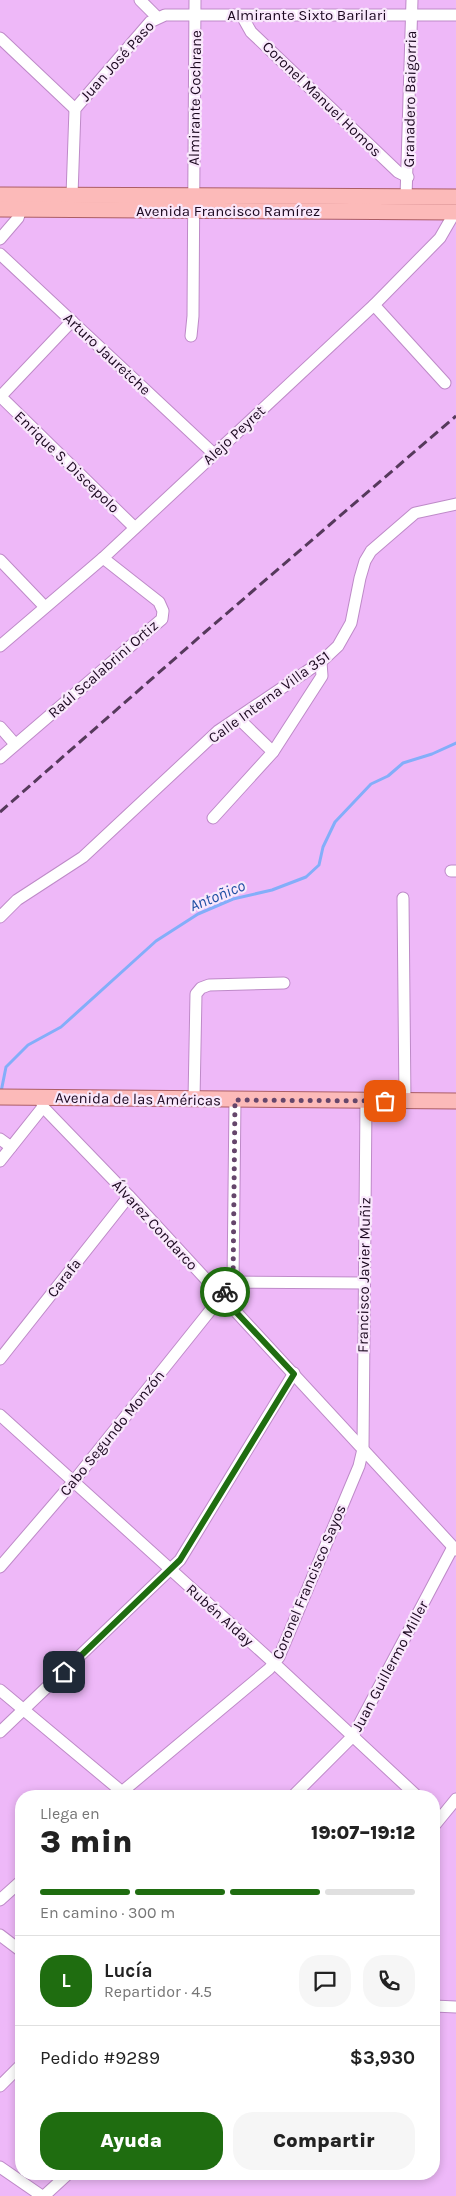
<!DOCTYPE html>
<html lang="es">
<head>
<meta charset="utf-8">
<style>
	:root { --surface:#fff; --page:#f6f6f6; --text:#222; --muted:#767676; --line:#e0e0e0; --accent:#1f6d10 }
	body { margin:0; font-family:Karla,sans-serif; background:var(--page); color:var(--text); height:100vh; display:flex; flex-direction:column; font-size:19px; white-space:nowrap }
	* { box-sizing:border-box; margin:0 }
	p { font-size:16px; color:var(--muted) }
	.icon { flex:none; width:28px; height:28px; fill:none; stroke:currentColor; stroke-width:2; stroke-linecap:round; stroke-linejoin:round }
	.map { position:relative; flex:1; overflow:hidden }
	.details { position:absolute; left:15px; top:1790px; width:425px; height:390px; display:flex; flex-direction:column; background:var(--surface); border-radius:20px; box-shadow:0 2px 8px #0003 }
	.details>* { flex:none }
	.pin { position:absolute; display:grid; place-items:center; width:42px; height:42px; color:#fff; margin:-21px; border-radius:10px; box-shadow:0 2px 8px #0006 }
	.courier { position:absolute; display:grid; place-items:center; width:50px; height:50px; margin:-25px; border:4px solid #1f6d10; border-radius:50%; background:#fff; color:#222; box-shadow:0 1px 6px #0007 }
	.summary em { font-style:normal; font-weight:800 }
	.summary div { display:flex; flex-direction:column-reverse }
	.summary { display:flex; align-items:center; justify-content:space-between; height:85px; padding:0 25px }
	h1 { font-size:32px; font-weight:800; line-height:38px }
	.bar { display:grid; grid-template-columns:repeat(4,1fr); gap:8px 5px; align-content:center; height:60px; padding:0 25px }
	.bar i { height:6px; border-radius:4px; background:var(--line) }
	.bar .current { background:var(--accent) }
	.bar p { grid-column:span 4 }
	.line { display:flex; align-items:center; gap:12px; padding:0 25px; border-top:1px solid var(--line) }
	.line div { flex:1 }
	.round { display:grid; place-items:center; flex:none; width:52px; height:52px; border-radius:20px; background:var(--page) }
	.cta { display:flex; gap:10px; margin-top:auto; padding:10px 25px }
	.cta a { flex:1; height:58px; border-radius:20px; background:var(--accent); color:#fff; font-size:20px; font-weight:800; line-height:58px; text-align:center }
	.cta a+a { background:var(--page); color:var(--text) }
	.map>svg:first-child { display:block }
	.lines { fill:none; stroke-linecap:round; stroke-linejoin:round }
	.stream { stroke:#83aef9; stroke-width:3 }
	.minor-casing { stroke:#be8ac8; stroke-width:13 }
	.major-casing { stroke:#ac5e65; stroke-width:17 }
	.minor { stroke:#fff; stroke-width:11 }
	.major { stroke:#fcbab9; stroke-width:15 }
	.rail { stroke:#56395c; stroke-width:3; stroke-dasharray:10 5; stroke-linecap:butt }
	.done { stroke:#65466b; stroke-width:5; stroke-dasharray:0 9 }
	.route { stroke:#1f6d10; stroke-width:6 }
	.labels { text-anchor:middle; stroke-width:4.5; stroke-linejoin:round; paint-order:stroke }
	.street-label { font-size:15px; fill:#1b081f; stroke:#f9e8fc }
	.water-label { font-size:16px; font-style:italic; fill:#1f4fa4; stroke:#f9e8fc }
</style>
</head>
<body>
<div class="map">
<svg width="456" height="2196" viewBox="0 0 456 2196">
	<rect width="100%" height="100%" fill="#eeb8f8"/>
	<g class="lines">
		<!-- stream -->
		<path class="stream" d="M1,1092L6,1067L28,1045L61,1027L156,941L198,914L233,899L272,890L306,877L319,865L323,847L335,822L371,784L388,776L403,763L432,754L456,743"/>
		<!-- minor casing -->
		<g class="minor-casing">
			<g id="minor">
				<path d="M140,0L157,17"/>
				<path d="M242,16L251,32L398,172L408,177"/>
				<path d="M0,38L75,109"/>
				<path d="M72,195L75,109L150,22L165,15H456"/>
				<path d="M406,197L412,0"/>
				<path d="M0,239L18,218L23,203"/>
				<path d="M0,254L214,454"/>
				<path d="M374,305L445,383"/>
				<path d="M191,336L193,316L195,0"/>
				<path d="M0,396L135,528"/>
				<path d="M0,397L72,321"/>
				<path d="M0,560L45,607"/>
				<path d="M0,646L103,558L374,305L440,238L455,212"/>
				<path d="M238,718L273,752"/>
				<path d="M0,727L15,744"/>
				<path d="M0,758L162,619L163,611L159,602L103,558"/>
				<path d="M213,818L273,752L322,676L321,662"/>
				<path d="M451,871H456"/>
				<path d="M403,898L405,1101"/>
				<path d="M0,917L17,900L83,857L218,731L322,661L338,646L351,623L360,578L365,561L371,551L415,513L456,504"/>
				<path d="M40,1097L43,1107L129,1196L456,1550"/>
				<path d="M194,1100L196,994L201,988L209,985L284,983"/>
				<path d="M0,1139L11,1147"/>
				<path d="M0,1161L43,1107"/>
				<path d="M233,1282L235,1100"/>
				<path d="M0,1359L129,1196"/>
				<path d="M0,1415L274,1663L417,1796"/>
				<path d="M0,1567L73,1482L233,1282L364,1283"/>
				<path d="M0,1690L127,1796"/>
				<path d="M0,1732L180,1560L294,1373"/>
				<path d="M117,1796L269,1669L279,1657L359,1466L363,1449L366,1100"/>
				<path d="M293,1796L353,1736L453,1547"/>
				<path d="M434,1826L456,1799"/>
				<path d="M0,1900L21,1881"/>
				<path d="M0,1935L21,1951"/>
				<path d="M434,2006L456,2007"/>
				<path d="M0,2086L21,2065"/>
				<path d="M0,2167L42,2196"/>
				<path d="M44,2196L68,2174"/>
			</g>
		</g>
		<!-- major casing -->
		<g class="major-casing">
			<g id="major">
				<path d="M0,195L456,197"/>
				<path d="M0,209L456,212"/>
				<path d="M0,1097L456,1101"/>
			</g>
		</g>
		<!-- minor -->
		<use href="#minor" class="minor"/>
		<!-- major -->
		<use href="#major" class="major"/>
		<!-- rail -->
		<path class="rail" d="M0,812L204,633L456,416"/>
	</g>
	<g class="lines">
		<!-- done -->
		<path class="done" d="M225,1292L233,1282L235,1100L385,1101"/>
		<!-- route -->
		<path class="route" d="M64,1672L180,1560L294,1374L222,1297L225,1292"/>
	</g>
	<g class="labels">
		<!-- street labels -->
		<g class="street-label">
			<text x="307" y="20">Almirante Sixto Barilari</text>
			<text transform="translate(117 61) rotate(-48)" y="5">Juan José Paso</text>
			<text transform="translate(195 98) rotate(-89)" y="5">Almirante Cochrane</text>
			<text transform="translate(322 99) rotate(44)" y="5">Coronel Manuel Homos</text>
			<text transform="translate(410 99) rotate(-89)" y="5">Granadero Baigorria</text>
			<text x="228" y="216">Avenida Francisco Ramírez</text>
			<text transform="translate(107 354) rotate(43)" y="5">Arturo Jauretche</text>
			<text transform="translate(234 435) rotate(-43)" y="5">Alejo Peyret</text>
			<text transform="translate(67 462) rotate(44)" y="5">Enrique S. Discepolo</text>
			<text transform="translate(103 669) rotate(-41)" y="5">Raúl Scalabrini Ortiz</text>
			<text transform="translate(269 697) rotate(-36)" y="5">Calle Interna Villa 351</text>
			<text transform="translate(138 1099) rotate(1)" y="5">Avenida de las Américas</text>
			<text transform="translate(155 1225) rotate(47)" y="5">Álvarez Condarco</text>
			<text transform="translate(364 1275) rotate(-89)" y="5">Francisco Javier Muñiz</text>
			<text transform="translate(64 1278) rotate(-52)" y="5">Carafa</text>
			<text transform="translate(112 1433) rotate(-51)" y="5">Cabo Segundo Monzón</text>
			<text transform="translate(309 1582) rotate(-67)" y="5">Coronel Francisco Sayos</text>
			<text transform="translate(220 1615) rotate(42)" y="5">Rubén Alday</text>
			<text transform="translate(390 1666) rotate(-62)" y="5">Juan Guillermo Miller</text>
		</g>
		<!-- water labels -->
		<g class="water-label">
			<text transform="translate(217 895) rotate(-22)" y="6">Antoñico</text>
		</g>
	</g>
</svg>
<div class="pin" style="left:385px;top:1101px;background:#ea580c"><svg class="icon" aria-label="bag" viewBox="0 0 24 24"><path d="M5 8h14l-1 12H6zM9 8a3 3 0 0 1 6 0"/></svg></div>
<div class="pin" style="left:64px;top:1672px;background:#1f2937"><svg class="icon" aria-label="home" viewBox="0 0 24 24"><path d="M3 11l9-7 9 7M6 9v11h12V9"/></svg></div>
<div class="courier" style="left:225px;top:1292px"><svg class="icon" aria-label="bike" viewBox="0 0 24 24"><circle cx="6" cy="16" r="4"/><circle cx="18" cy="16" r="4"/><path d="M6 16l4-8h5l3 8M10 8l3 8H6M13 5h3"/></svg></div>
<section class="details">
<div class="summary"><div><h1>3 min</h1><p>Llega en</p></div><em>19:07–19:12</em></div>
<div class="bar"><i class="current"></i><i class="current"></i><i class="current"></i><i></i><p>En camino · 300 m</p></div>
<div class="line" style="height:90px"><b class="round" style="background:var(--accent);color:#fff">L</b><div><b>Lucía</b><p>Repartidor · 4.5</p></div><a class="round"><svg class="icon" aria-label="chat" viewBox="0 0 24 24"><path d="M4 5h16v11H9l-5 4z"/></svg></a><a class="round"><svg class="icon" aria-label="phone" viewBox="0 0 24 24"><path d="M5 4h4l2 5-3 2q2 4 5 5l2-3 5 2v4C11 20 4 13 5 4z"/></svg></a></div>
<div class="line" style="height:65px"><div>Pedido #9289</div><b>$3,930</b></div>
<div class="cta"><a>Ayuda</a><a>Compartir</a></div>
</section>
</div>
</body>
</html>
